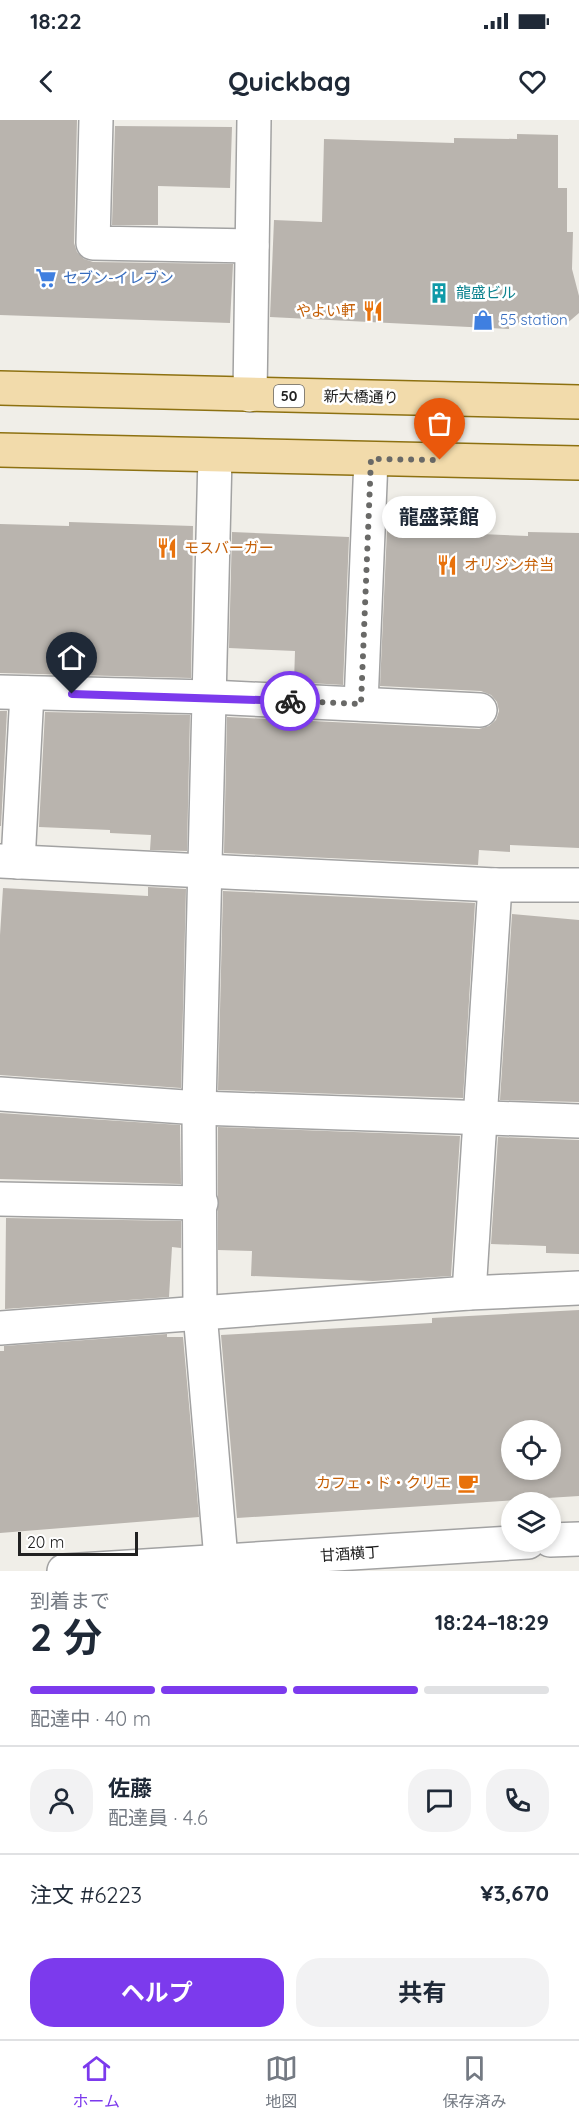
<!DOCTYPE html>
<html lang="ja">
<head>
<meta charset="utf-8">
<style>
	:root { --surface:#fff; --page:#f2f2f3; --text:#1f2937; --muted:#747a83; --line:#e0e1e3; --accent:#7c3aed }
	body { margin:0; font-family:Quicksand,"Noto Sans JP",sans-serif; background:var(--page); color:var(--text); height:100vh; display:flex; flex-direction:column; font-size:22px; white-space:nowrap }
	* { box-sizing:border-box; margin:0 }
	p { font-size:20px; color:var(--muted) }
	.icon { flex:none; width:33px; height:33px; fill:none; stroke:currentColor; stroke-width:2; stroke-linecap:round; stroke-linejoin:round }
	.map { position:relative; height:1451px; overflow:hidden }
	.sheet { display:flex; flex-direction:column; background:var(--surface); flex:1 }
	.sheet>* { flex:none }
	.fabs { position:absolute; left:501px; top:1300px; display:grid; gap:12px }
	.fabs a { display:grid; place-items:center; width:60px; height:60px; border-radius:50%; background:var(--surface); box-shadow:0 3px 9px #0003; font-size:30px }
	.scale { position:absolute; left:18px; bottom:15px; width:120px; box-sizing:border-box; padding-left:6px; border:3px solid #212121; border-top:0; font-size:16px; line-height:21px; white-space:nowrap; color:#212121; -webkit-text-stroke:4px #fff; paint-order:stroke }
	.pin { position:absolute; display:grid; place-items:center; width:51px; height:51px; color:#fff; margin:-62px -26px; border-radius:50% 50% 50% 0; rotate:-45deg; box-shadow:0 0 6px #0007 }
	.pin .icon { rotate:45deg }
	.courier { position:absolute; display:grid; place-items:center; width:60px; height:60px; margin:-30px; border:4px solid #7c3aed; border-radius:50%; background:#fff; color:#222; box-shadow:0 2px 8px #0007 }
	.bubble { position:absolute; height:42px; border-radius:21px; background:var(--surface); box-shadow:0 3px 9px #0003; font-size:20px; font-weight:700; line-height:42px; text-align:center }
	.head em { font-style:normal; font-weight:700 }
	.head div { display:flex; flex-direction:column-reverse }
	.head { display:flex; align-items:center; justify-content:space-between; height:102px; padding:0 30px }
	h1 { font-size:39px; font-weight:700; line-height:45px }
	.bar { display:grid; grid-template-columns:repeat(4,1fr); gap:9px 6px; align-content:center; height:72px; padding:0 30px }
	.bar i { height:8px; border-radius:4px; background:var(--line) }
	.bar .active { background:var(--accent) }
	.bar p { grid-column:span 4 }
	.line { display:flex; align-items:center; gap:15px; padding:0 30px; border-top:2px solid var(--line) }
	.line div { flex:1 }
	.round { display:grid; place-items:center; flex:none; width:63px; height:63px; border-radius:24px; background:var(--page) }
	.cta { display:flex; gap:12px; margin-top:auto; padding:12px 30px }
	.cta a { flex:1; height:69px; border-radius:24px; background:var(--accent); color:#fff; font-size:24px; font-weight:700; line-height:69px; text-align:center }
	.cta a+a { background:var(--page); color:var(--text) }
	.status { display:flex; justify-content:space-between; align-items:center; height:42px; padding:0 30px; background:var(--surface); direction:ltr }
	.status svg { height:16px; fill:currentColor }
	header { display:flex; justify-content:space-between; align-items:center; height:78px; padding:0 30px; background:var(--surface); font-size:27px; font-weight:700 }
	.dock { display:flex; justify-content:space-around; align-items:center; height:84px; border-top:2px solid var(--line); background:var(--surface); font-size:16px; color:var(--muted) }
	.dock a { display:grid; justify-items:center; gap:3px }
	.dock .active { color:var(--accent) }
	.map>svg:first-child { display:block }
	.building { fill:#b9b4ae; fill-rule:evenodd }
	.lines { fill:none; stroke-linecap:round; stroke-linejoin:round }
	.minor-casing { stroke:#a2a2a2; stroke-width:36 }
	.major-casing { stroke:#8d7111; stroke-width:36 }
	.minor { stroke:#fff; stroke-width:33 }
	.major { stroke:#f2dbab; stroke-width:33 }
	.done { stroke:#696967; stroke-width:6; stroke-dasharray:0 10.8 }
	.route { stroke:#7c3aed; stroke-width:8 }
	.labels { text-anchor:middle; stroke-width:5; stroke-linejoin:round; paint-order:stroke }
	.shield { fill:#fff; stroke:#646464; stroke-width:1.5 }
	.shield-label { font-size:14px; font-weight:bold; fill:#212121 }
	.shop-label { font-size:15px; fill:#366cbe; stroke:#fff; text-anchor:start }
	.culture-label { font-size:15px; fill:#0d838f; stroke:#fff; text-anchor:start }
	.food-label { font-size:15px; fill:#c56008; stroke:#fff; text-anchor:end }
	.street-label { font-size:15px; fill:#212121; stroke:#fff }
</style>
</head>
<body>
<div class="status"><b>18:22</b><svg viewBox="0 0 49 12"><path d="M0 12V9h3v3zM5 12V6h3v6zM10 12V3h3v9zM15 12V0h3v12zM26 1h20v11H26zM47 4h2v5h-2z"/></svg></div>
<header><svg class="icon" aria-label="back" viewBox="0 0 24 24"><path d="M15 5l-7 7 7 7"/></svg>Quickbag<svg class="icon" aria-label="heart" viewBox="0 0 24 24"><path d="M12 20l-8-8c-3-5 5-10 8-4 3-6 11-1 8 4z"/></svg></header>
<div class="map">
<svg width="579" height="1451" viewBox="0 0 579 1451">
	<rect width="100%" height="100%" fill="#f0eee8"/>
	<!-- building -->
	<g class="building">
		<path d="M0,0H77L74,123L77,132L84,139L93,142L233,144L230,203L0,195Z"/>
		<path d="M115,6L232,7L230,68L158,66V105H112Z"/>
		<path d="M517,14L558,15V68H567V112H573L572,149L579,176V193L565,205L509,203V209L270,197L274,100L322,102L324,19L454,23V18L517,19Z"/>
		<path d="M69,402L193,406L191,558L0,553V404L69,406Z"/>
		<path d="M387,410L528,416V412L579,413V728L510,725V732L479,730L478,745L224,733L227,597L479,609L489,606L496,600L499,591L497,582L491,575L481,571L380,566Z"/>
		<path d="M232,412L349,417L343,565L294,562L295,531L229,528Z"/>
		<path d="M0,591H7L1,706H0Z"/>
		<path d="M45,592L190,595L187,731L150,730L151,715L110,713V710L39,707Z"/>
		<path d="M148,767L186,769L181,968L0,955V815L3,768L148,776Z"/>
		<path d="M223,771L475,783L463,978L218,970Z"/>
		<path d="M512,794L579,800V982L500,980Z"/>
		<path d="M0,993L180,1005L181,1064L0,1059Z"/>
		<path d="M218,1007L460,1016L451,1156L373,1161L251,1156L252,1131L218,1130Z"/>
		<path d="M498,1017L579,1020V1134L546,1133V1126L491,1124Z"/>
		<path d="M6,1098L181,1101V1128L172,1127L169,1177L5,1189Z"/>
		<path d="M579,1190V1376L237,1398L221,1215L432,1203V1198ZM512,1311H550V1350H512Z"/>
		<path d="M167,1214V1217H183L199,1397L0,1413V1231H4V1226Z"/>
	</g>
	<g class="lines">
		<!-- minor casing -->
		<g class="minor-casing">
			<g id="minor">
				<path d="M96,0L93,123L252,126"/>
				<path d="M250,275L254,0"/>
				<path d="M215,336L199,988L200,1193L222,1451"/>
				<path d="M0,572L210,577L480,590"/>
				<path d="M361,584L371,339"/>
				<path d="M0,741L495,765H579"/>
				<path d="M18,742L27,573"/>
				<path d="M0,974L199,988L579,1001"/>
				<path d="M0,1079L201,1083"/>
				<path d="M469,1173L495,765"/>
				<path d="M0,1208L469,1173L579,1168"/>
				<path d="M550,1420L579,1419"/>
				<path d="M64,1451L528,1422"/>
			</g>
		</g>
		<!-- major casing -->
		<g class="major-casing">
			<g id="major">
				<path d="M0,268L579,282"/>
				<path d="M0,330L579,343"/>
			</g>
		</g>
		<!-- minor -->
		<use href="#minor" class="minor"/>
		<!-- major -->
		<use href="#major" class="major"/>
	</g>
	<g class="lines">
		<!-- done -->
		<path class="done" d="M290,581L361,584L371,339L440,340"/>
		<!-- route -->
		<path class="route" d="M72,574L290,581"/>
	</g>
	<!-- icons -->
	<defs>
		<g id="supermarket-bare" transform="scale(1.62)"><path d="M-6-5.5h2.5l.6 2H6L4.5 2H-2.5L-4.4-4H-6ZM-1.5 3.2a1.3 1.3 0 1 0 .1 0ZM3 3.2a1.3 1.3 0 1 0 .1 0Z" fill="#3f7fe0" stroke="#fff" stroke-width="2.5" paint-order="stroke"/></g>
		<g id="building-bare" transform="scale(1.62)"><path d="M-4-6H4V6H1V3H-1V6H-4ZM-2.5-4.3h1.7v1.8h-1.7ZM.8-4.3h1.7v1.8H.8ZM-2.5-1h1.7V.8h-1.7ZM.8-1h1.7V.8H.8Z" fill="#0f9aa8" stroke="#fff" stroke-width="2.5" paint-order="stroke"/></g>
		<g id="restaurant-bare" transform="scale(1.62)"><path d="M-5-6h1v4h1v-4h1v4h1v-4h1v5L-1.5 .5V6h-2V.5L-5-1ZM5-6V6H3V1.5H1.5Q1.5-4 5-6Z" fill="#e8710a" stroke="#fff" stroke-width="2.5" paint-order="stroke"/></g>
		<g id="shop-bare" transform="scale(1.62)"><path d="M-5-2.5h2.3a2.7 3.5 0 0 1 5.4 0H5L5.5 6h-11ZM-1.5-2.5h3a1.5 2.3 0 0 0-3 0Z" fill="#3f7fe0" stroke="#fff" stroke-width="2.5" paint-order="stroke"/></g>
		<g id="cafe-bare" transform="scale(1.62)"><path d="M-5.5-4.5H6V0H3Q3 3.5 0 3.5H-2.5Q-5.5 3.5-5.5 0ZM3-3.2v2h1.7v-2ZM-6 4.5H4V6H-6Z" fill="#e8710a" stroke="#fff" stroke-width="2.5" paint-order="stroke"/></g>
	</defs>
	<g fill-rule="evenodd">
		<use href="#supermarket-bare" x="46" y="158"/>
		<use href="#building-bare" x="439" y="173"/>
		<use href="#restaurant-bare" x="373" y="191"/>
		<use href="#shop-bare" x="483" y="200"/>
		<use href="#restaurant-bare" x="167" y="428"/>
		<use href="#restaurant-bare" x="447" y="445"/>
		<use href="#cafe-bare" x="468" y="1363"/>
	</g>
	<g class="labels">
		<!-- shield labels -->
		<rect class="shield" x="274" y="265" width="30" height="22" rx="4.5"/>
		<g class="shield-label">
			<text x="289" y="281">50</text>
		</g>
		<!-- shop labels -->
		<g class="shop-label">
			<text x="63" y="163">セブン-イレブン</text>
			<text x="500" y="205">55 station</text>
		</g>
		<!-- culture labels -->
		<g class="culture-label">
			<text x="456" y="178">龍盛ビル</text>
		</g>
		<!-- food labels -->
		<g class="food-label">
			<text x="356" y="196">やよい軒</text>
			<text x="184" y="433" text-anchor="start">モスバーガー</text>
			<text x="464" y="450" text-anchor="start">オリジン弁当</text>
			<text x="451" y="1368">カフェ・ド・クリエ</text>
		</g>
		<!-- street labels -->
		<g class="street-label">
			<text transform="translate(361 277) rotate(1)" y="5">新大橋通り</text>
			<text transform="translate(350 1434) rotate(-4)" y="5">甘酒横丁</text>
		</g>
	</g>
</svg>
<div class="fabs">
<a><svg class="icon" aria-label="locate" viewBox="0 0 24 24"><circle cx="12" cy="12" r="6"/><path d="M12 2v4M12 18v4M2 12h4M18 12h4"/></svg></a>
<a><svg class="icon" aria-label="layers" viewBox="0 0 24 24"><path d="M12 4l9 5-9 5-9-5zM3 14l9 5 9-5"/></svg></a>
</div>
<div class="scale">20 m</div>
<div class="pin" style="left:440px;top:340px;background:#ea580c"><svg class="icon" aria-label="bag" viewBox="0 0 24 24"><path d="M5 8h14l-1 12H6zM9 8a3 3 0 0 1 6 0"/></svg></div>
<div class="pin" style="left:72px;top:574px;background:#1f2937"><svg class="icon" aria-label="home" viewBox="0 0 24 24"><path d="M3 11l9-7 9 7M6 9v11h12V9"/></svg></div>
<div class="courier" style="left:290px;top:581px"><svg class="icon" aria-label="bike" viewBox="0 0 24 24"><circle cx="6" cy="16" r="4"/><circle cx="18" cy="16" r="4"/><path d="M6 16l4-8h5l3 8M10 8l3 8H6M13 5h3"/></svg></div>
<div class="bubble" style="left:382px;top:376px;width:114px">龍盛菜館</div>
</div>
<section class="sheet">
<div class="head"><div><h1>2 分</h1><p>到着まで</p></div><em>18:24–18:29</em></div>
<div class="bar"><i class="active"></i><i class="active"></i><i class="active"></i><i></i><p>配達中 · 40 m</p></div>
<div class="line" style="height:108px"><a class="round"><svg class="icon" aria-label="person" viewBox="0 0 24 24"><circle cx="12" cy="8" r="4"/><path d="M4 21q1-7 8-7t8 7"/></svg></a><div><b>佐藤</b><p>配達員 · 4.6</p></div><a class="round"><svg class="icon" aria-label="chat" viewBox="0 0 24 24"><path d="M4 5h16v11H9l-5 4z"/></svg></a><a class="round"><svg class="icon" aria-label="phone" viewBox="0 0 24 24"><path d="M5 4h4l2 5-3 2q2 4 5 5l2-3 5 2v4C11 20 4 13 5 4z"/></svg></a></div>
<div class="line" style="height:78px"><div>注文 #6223</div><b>¥3,670</b></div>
<div class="cta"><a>ヘルプ</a><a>共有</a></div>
</section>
<nav class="dock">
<a class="active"><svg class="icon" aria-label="home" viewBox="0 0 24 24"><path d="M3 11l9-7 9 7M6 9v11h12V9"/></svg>ホーム</a>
<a><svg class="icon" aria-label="map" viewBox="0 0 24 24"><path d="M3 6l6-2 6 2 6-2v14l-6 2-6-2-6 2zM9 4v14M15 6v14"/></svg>地図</a>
<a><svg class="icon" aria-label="saved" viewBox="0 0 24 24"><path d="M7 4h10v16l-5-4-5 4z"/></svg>保存済み</a>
</nav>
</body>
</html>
